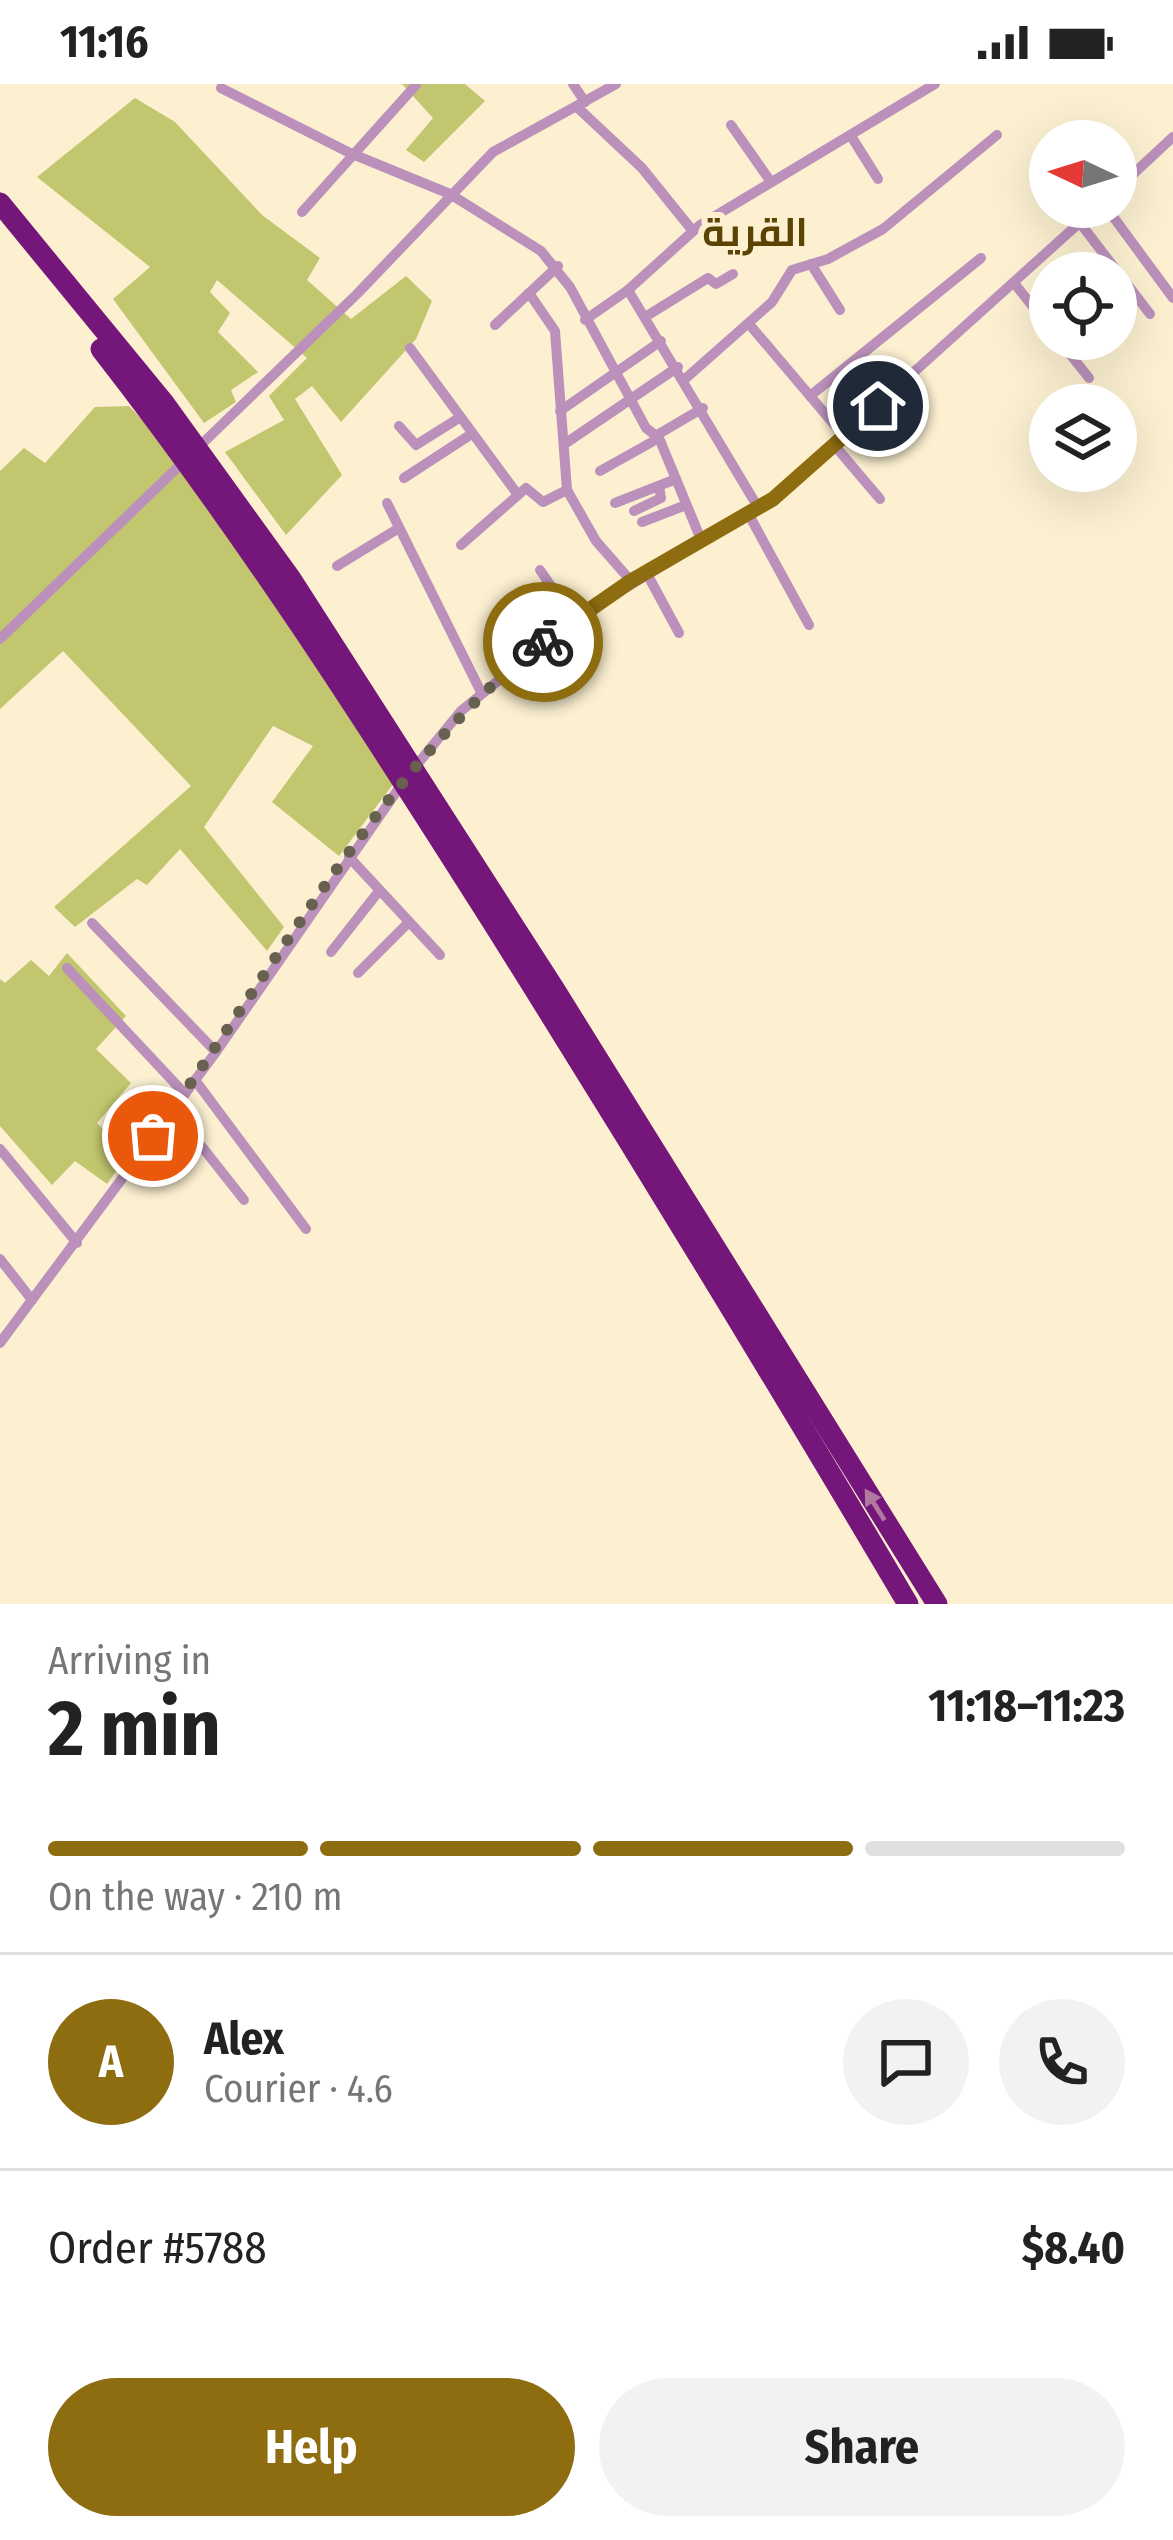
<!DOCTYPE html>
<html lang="en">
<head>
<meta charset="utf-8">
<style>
	:root { --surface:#fff; --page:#f2f2f2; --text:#222; --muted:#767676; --line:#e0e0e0; --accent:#8e6c10 }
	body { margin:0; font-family:"Fira Sans Condensed",Cairo,sans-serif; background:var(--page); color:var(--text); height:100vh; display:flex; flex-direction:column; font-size:45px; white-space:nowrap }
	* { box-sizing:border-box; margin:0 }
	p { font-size:39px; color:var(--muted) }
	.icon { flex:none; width:66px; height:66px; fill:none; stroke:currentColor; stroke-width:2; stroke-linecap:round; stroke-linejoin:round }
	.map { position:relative; height:1520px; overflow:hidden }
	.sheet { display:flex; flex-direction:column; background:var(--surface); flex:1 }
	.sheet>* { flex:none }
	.needle { width:78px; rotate:274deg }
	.controls { position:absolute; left:1029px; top:36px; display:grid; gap:24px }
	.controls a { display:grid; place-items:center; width:108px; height:108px; border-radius:50%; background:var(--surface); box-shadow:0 12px 48px #0002; font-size:60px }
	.pin { position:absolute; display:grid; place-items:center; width:102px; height:102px; color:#fff; margin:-51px; border:6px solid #fff; border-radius:50%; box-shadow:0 3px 12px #0007 }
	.courier { position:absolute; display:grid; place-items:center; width:120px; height:120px; margin:-60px; border:9px solid #8e6c10; border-radius:50%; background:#fff; color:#222; box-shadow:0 3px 15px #0007 }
	.overview em { font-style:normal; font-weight:700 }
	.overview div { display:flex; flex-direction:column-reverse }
	.overview { display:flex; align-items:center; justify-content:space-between; height:204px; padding:0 48px }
	h1 { font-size:78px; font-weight:700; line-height:90px }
	.bar { display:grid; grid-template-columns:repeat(4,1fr); gap:18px 12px; align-content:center; height:144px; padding:0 48px }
	.bar i { height:15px; border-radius:9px; background:var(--line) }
	.bar .selected { background:var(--accent) }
	.bar p { grid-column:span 4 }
	.line { display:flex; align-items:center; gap:30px; padding:0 48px; border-top:3px solid var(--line) }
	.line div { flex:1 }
	.round { display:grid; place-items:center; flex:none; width:126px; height:126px; border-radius:63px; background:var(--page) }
	.primary-button { display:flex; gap:24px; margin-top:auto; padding:24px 48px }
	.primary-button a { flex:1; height:138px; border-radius:72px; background:var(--accent); color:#fff; font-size:48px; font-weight:700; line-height:138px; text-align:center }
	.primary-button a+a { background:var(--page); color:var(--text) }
	.status { display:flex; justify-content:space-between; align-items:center; height:84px; padding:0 60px; background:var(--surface); direction:ltr }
	.status svg { height:33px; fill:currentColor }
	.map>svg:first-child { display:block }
	.forest { fill:#c2c66e }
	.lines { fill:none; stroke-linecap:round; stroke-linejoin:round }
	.street { stroke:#bb91bc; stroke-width:10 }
	.highway { stroke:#75167b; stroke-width:21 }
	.oneway { fill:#b278a2 }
	.done { stroke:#68614f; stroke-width:12; stroke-dasharray:0 21.6 }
	.route { stroke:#8e6c10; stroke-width:15 }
	.labels { text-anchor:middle; stroke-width:12; stroke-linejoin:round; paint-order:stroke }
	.quarter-label { font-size:39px; font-weight:bold; fill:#5b4403; stroke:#fcf0d1 }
</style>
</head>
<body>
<div class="status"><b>11:16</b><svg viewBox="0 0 49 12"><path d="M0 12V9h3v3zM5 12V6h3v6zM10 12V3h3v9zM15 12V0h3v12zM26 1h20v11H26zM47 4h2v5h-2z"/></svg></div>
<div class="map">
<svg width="1173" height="1520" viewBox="0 0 1173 1520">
	<rect width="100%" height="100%" fill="#fcf0d1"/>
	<!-- forest -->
	<g class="forest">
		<path d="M402,0H465L485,17L424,78L406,66L433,34Z"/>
		<path d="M135,14L175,38L262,131L320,174L307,196L351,235L406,192L432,217L416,255L341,338L312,302L295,315L342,391L286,451L225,368L284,336L269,312L307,274L217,196L210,208L230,229L218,248L258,288L231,306L236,318L204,339L113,215L150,183L37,93Z"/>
		<path d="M129,322L166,361L394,699L339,772L272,718L313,662L273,642L204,743L284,843L267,867L180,765L147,801L137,795L75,843L54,823L191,702L63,567L0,625V387L24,364L45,379L95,323Z"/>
		<path d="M67,869L126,932L96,965L131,999L97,1039L128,1070L107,1100L75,1077L52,1101L0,1042V895L5,899L31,876L49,892Z"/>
	</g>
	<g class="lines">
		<!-- street -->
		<g class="street">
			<path d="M573,0L585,18"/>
			<path d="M221,4L350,69L450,110L541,167L570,203L646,344L659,354L702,458"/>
			<path d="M577,23L642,84L692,146"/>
			<path d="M731,41L771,98"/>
			<path d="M851,52L878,95"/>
			<path d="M1116,106L1173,53"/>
			<path d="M1106,123L1173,214"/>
			<path d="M302,128L416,1"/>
			<path d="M1080,139L1150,230"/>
			<path d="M811,180L840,226"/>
			<path d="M1014,199L1050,244"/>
			<path d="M628,206L759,425"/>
			<path d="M529,209L555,247L567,406L596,457L631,497"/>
			<path d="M645,233L708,194L716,200L733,190"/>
			<path d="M585,236L628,206L700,141L935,0"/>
			<path d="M749,240L844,352"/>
			<path d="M495,241L558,182"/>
			<path d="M1058,255L1089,294"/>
			<path d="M410,264L518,411"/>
			<path d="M685,295L772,218L792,186L828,175L883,145L997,51"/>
			<path d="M810,312L981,174"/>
			<path d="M560,327L661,257"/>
			<path d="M399,342L416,361L459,334"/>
			<path d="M657,351L703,324"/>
			<path d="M566,359L678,283"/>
			<path d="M835,362L880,415"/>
			<path d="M600,387L659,354"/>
			<path d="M404,394L470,351"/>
			<path d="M387,419L481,608"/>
			<path d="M615,419L676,395"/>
			<path d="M634,427L661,414L659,402"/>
			<path d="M749,431L809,541"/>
			<path d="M642,438L686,421"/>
			<path d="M461,461L526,404L543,418L567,406"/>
			<path d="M337,482L399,444"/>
			<path d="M540,486L574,535"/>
			<path d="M646,488L679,549"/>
			<path d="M0,555L357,210L493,68L616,0"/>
			<path d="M349,773L440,871"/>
			<path d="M92,839L216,968"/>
			<path d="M331,868L379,807"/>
			<path d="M67,884L185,1010"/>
			<path d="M358,889L409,838"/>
			<path d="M195,996L306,1145"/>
			<path d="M173,1026L244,1116"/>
			<path d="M0,1065L77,1159"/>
			<path d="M0,1175L32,1216"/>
			<path d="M0,1259L216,968L406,694L461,627L574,535L773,415L1097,123"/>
		</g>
		<!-- highway -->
		<g class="highway">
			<path d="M0,119L164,319L291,495L555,906L937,1520"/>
			<path d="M101,265C243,447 367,640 491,836C633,1062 772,1290 908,1520"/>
		</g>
	</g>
	<!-- one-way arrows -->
	<defs><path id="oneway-solid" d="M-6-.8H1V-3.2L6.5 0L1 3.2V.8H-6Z" transform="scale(3)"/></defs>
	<use class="oneway" href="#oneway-solid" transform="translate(875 1421) rotate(-122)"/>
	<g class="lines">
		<!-- done -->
		<path class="done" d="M153,1052C273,889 384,681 543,558"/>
		<!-- route -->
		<path class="route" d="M543,558L631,497L773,415L878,322"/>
	</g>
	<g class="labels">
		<!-- quarter labels -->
		<g class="quarter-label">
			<text x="755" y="162">القرية</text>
		</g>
	</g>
</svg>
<div class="controls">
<a><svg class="needle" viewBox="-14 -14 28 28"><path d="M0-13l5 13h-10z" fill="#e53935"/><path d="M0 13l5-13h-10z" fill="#767676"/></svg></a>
<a><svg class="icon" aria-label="locate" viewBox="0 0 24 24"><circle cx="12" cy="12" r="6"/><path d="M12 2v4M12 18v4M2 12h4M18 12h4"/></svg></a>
<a><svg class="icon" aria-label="layers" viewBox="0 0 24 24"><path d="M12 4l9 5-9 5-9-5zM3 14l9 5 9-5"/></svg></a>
</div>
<div class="pin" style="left:153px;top:1052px;background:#ea580c"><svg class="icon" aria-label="bag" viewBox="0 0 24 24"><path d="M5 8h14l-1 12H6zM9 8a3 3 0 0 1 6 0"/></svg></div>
<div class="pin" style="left:878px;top:322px;background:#1f2937"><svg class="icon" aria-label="home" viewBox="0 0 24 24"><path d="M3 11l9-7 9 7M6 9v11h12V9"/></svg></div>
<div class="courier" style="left:543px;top:558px"><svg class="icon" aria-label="bike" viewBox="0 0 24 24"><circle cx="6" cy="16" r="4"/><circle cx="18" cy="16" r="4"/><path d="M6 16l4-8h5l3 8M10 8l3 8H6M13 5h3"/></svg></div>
</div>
<section class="sheet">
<div class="overview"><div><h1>2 min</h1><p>Arriving in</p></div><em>11:18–11:23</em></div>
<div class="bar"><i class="selected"></i><i class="selected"></i><i class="selected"></i><i></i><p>On the way · 210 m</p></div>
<div class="line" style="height:216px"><b class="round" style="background:var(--accent);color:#fff">A</b><div><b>Alex</b><p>Courier · 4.6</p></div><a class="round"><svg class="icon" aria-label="chat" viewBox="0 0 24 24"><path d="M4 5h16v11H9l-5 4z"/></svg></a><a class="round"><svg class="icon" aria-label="phone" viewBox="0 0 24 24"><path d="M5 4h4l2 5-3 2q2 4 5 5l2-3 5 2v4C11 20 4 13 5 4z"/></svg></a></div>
<div class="line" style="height:156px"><div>Order #5788</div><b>$8.40</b></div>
<div class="primary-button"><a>Help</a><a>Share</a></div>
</section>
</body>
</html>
